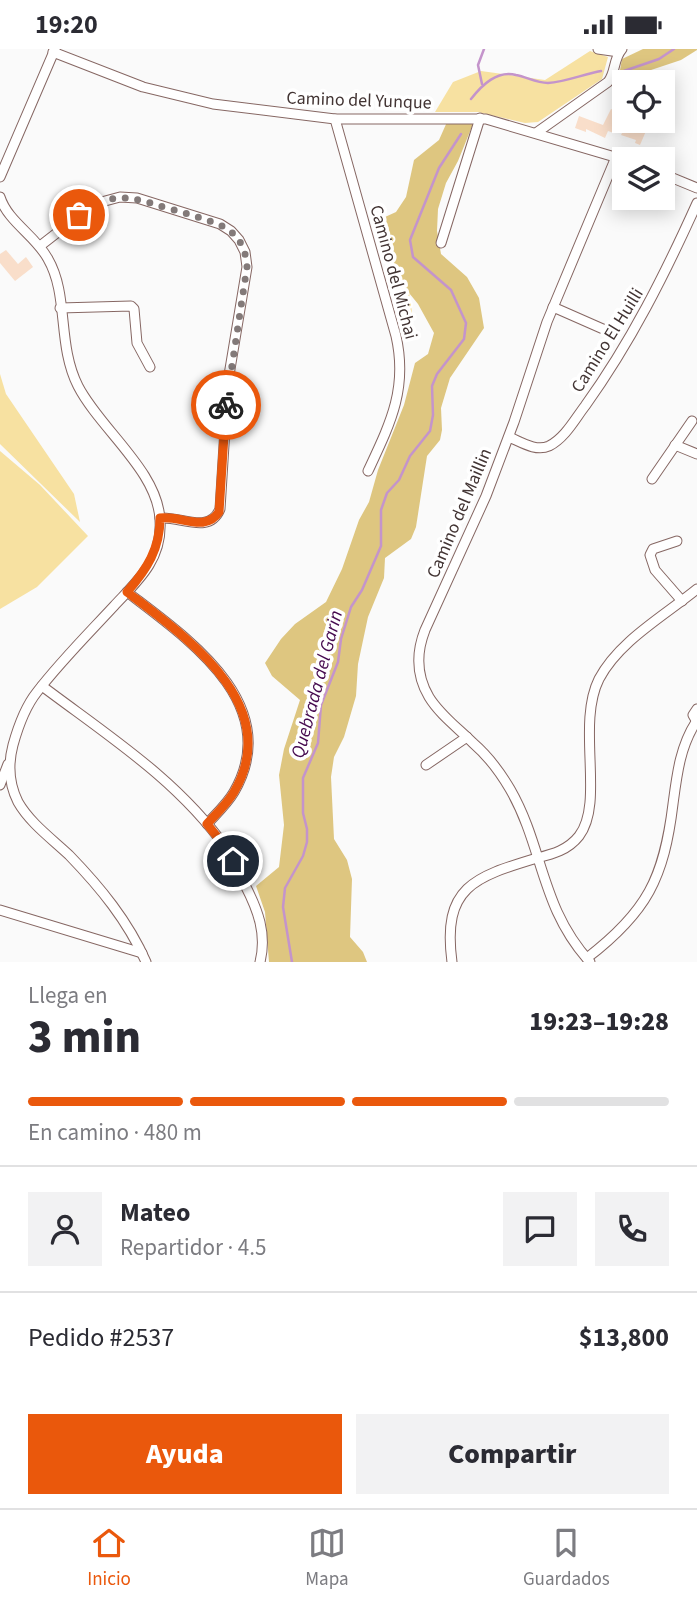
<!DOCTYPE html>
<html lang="es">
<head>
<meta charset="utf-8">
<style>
	:root { --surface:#fff; --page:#f2f2f3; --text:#2b2b33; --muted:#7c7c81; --line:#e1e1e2; --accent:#ea580c }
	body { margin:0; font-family:"Source Sans 3",sans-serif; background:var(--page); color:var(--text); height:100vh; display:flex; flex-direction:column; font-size:26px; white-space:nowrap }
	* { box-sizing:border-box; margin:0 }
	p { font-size:23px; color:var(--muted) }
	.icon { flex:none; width:38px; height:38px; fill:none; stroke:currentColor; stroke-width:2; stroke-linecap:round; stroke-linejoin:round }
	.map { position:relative; height:913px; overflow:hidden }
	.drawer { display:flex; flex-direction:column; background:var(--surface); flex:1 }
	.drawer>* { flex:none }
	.fabs { position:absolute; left:612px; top:21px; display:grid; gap:14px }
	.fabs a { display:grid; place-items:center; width:63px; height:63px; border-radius:0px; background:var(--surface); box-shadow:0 4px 18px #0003; font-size:35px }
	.pin { position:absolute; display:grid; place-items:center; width:60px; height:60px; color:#fff; margin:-30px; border:4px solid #fff; border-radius:50%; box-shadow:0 2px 7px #0007 }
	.courier { position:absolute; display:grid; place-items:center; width:70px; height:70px; margin:-35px; border:5px solid #ea580c; border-radius:50%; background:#fff; color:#222; box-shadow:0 2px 9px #0007 }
	.overview em { font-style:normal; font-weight:800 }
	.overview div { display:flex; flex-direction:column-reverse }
	.overview { display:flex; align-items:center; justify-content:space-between; height:119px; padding:0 28px }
	h1 { font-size:46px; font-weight:800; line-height:52px }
	.bar { display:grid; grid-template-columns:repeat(4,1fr); gap:10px 7px; align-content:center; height:84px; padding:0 28px }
	.bar i { height:9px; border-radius:5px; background:var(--line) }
	.bar .on { background:var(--accent) }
	.bar p { grid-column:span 4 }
	.line { display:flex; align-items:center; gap:18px; padding:0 28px; border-top:2px solid var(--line) }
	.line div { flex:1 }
	.round { display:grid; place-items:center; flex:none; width:74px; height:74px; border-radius:0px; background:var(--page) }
	.cta { display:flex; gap:14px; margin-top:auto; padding:14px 28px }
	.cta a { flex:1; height:80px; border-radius:0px; background:var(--accent); color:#fff; font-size:28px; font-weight:800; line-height:80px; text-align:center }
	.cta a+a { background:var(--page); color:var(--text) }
	.status { display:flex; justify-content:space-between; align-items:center; height:49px; padding:0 35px; background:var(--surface); direction:ltr }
	.status svg { height:19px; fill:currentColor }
	.tabs { display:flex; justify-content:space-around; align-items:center; height:98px; border-top:2px solid var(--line); background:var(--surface); font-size:19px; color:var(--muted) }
	.tabs a { display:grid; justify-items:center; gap:4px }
	.tabs .on { color:var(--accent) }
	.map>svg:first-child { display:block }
	.green { fill:#f7e1a1 }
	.forest { fill:#dec680 }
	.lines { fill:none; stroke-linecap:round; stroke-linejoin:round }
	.stream { stroke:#c494cb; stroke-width:2.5 }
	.building { fill:#f9deca }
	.minor-casing { stroke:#866763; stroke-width:11 }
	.minor { stroke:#fff; stroke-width:9 }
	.done { stroke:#837a79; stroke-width:7; stroke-dasharray:0 12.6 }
	.route { stroke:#ea580c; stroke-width:9 }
	.labels { text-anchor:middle; stroke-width:7; stroke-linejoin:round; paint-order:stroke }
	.street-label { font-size:18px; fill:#433534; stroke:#fff }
	.water-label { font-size:19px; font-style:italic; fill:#45094e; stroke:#fff }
</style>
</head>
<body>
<div class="status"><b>19:20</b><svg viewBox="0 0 49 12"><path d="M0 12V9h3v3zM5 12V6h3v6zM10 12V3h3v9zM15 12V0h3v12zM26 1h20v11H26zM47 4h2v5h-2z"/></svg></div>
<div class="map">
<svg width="697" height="913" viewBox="0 0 697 913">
	<rect width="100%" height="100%" fill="#fafafa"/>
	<!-- green -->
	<g class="green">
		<path d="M590,2L608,8L602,30L538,73L525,74L478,63H435L453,33L481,22L545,31Z"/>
		<path d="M406,222L413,270L401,272L390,224Z"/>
		<path d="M0,325L6,345L74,445L80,473L0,395Z"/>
		<path d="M0,402L40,436L88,487L37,538L0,560Z"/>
	</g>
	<!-- forest -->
	<g class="forest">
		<path d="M643,0H697V1L681,11L618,32L622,10Z"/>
		<path d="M447,73L473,75L458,112L446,134L438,160L437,182L441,205L467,228L479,249L484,279L450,329L441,359L442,381L440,391L427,407L416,478L411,490L385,509L384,529L368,568L358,615L356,647L344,688L334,708L331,728L334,790L347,811L352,830L350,888L363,903L367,913H269L265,863L256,837L279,818L284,776L279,726L284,700L300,651L272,627L265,614L281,590L295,575L326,553L342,520L359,471L369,453L378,421L404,356L415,314L428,305L434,284L418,255L401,234L386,209L374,173L396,163L406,148L414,111L439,91Z"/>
	</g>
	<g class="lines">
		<!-- stream -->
		<g class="stream">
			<path d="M621,23L659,10L674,0"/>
			<path d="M482,35L478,16L484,0"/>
			<path d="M471,50C482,36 497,21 516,26C527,28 536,34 548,34C565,33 584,25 601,22"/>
			<path d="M292,913L283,858L285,839L303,807L307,793V780L303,764V729L318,694L321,656L338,613L341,590L351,558L362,541L381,497V461L387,444L399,431L410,407L430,382L433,366L432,337L437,325L464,290L466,274L451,241L413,208L410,191L439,119L461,85"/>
		</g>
	</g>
	<!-- building -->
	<g class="building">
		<path d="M611,60L619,63L618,67L621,68L619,72H617L614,84L608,82L605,89L586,80V83L575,79L579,67L603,76Z"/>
		<path d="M628,72H634L633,77L646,82L640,96L635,94L636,91L621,86Z"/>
		<path d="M6,201L18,215L26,208L33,218L15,232L0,214V205Z"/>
	</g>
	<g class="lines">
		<!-- minor casing -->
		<g class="minor-casing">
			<g id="minor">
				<path d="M598,0L619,3"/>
				<path d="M53,3L143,38L213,55L335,70H486L625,111"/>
				<path d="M335,70L396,287C408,340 390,375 368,422"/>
				<path d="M536,84L608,33C616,23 613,10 622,0"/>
				<path d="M663,125L697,139"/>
				<path d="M0,128L55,0"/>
				<path d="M0,148C8,173 36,187 48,210C69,246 57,296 78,337C100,380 158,422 160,471C161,487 157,503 149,516C140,531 126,544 114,557C88,585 60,613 37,643C25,658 18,678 13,696C8,715 9,735 18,753C30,774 52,790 69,806C100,838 128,872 146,913"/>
				<path d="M441,194L480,69"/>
				<path d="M40,197L94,155L120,148L137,149L220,175L231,182L239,191L245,203L247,218L228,332L220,460C209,486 181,467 160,469"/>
				<path d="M553,258L603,280"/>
				<path d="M60,259L131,257L134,260L137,294L150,318"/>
				<path d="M509,388C521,393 536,403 549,397C565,389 575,370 585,357C631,293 665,225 697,154"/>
				<path d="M675,396L697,405"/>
				<path d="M652,430L692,372"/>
				<path d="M677,492L653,500L650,506L655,521L682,552"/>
				<path d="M127,543C187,589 285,655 234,743C227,755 216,765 207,775"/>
				<path d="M42,637C107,686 178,731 226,799C234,810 239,824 245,836C258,861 267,885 260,913"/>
				<path d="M697,660L693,666L697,673"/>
				<path d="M426,716L467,688"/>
				<path d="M0,736L8,715"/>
				<path d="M0,861L142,904"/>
				<path d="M587,909C647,863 664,829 673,755C677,725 680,698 696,673"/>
				<path d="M452,913C442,838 474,828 537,809C553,805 568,801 579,787C605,753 576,676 599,630C619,592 664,567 697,540"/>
				<path d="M590,913C540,858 544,799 510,740C500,723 488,707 473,694C458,679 440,666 429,648C416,626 416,604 425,581L486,447L514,373L547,273L616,108"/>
			</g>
		</g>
		<!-- minor -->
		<use href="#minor" class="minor"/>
	</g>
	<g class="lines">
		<!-- done -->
		<path class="done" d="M79,166C111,141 131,148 167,159C185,164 203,169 220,176C238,184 246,199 247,218L226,356"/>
		<!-- route -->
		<path class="route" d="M226,356L219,463C205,484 181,466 160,469C160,500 147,520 127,543C186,588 285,656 234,743C227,755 216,765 207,775L227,800L233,812"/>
	</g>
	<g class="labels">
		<!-- street labels -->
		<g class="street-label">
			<text transform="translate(359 51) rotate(2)" y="6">Camino del Yunque</text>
			<text transform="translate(394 223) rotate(75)" y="6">Camino del Michai</text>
			<text transform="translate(607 291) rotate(-58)" y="6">Camino El Huilli</text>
			<text transform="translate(459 464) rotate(-67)" y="6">Camino del Maillin</text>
		</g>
		<!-- water labels -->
		<g class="water-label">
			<text transform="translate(316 635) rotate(-75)" y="7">Quebrada del Garin</text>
		</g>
	</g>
</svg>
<div class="fabs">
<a><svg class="icon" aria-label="locate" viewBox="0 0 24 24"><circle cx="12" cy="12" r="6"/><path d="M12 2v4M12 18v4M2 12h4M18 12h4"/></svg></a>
<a><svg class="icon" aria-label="layers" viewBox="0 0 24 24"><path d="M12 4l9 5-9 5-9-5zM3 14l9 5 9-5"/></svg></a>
</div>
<div class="pin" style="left:79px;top:166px;background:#ea580c"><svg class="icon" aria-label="bag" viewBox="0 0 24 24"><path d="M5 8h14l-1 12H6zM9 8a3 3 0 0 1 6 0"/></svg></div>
<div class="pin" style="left:233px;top:812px;background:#1f2937"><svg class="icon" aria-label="home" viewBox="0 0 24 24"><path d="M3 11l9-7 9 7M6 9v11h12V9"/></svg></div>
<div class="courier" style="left:226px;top:356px"><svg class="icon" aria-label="bike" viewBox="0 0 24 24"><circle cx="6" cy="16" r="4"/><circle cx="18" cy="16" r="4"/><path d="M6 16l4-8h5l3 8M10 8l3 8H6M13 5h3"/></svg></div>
</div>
<section class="drawer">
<div class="overview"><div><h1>3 min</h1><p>Llega en</p></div><em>19:23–19:28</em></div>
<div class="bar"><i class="on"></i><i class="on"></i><i class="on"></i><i></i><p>En camino · 480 m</p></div>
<div class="line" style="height:126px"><a class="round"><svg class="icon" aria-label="person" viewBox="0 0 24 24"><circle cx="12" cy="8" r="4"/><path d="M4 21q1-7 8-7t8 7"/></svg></a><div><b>Mateo</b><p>Repartidor · 4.5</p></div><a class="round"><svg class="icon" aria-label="chat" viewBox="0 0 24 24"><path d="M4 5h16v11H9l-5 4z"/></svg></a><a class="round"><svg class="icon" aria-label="phone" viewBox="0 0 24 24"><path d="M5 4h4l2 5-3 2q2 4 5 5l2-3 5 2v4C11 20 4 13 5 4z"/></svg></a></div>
<div class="line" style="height:91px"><div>Pedido #2537</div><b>$13,800</b></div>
<div class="cta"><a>Ayuda</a><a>Compartir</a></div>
</section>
<nav class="tabs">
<a class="on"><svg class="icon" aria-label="home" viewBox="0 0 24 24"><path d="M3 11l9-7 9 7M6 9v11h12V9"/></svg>Inicio</a>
<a><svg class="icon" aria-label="map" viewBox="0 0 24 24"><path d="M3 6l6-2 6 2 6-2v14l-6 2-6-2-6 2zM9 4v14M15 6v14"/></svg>Mapa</a>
<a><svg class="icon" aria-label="saved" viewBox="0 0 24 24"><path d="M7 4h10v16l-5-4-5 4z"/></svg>Guardados</a>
</nav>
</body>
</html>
